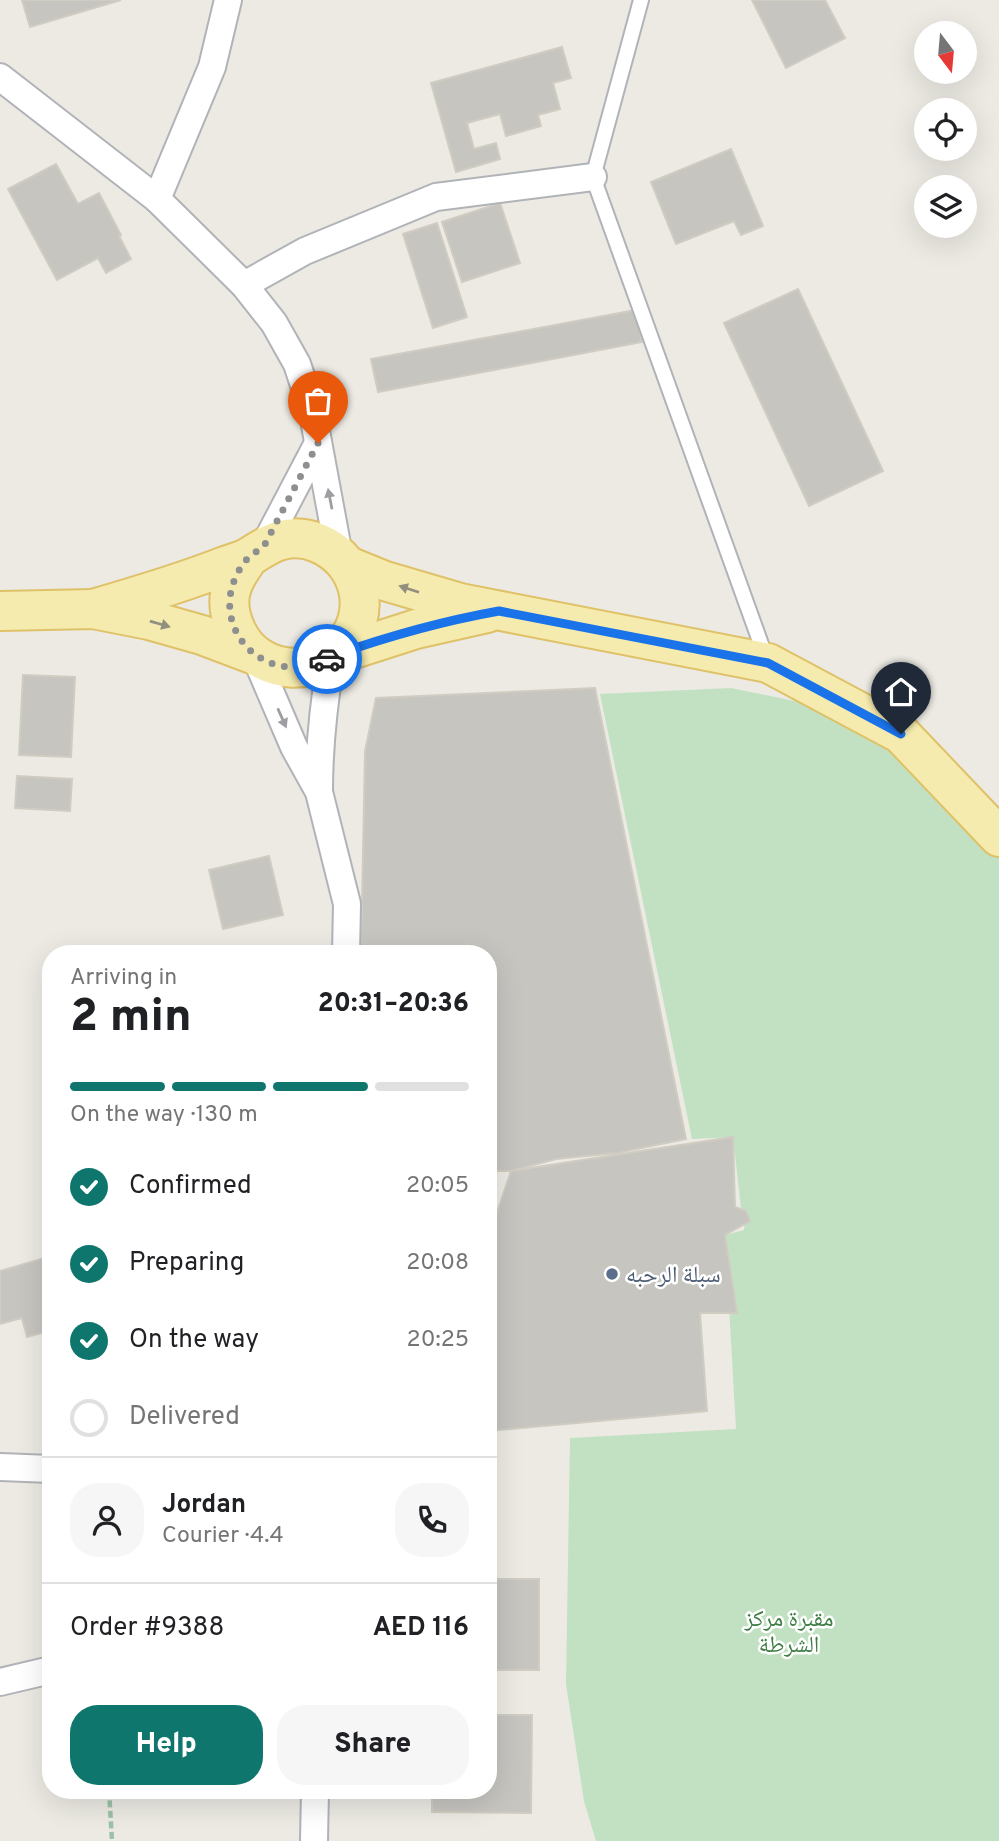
<!DOCTYPE html>
<html lang="en">
<head>
<meta charset="utf-8">
<style>
	:root { --surface:#fff; --page:#f6f6f6; --text:#202124; --muted:#757577; --line:#e0e0e0; --accent:#0f766e }
	body { margin:0; font-family:Overpass,"Noto Naskh Arabic",sans-serif; background:var(--page); color:var(--text); height:100vh; display:flex; flex-direction:column; font-size:26px; white-space:nowrap }
	* { box-sizing:border-box; margin:0 }
	p { font-size:23px; color:var(--muted) }
	.icon { flex:none; width:38px; height:38px; fill:none; stroke:currentColor; stroke-width:2; stroke-linecap:round; stroke-linejoin:round }
	.map { position:relative; flex:1; overflow:hidden }
	.drawer { position:absolute; left:42px; top:945px; width:455px; height:854px; display:flex; flex-direction:column; background:var(--surface); border-radius:28px; box-shadow:0 7px 28px #0002 }
	.drawer>* { flex:none }
	.needle { width:46px; rotate:164deg }
	.fabs { position:absolute; left:914px; top:21px; display:grid; gap:14px }
	.fabs a { display:grid; place-items:center; width:63px; height:63px; border-radius:50%; background:var(--surface); box-shadow:0 7px 28px #0002; font-size:35px }
	.pin { position:absolute; display:grid; place-items:center; width:60px; height:60px; color:#fff; margin:-72px -30px; border-radius:50% 50% 50% 0; rotate:-45deg; box-shadow:0 0 7px #0007 }
	.pin .icon { rotate:45deg }
	.courier { position:absolute; display:grid; place-items:center; width:70px; height:70px; margin:-35px; border:5px solid #1a73e8; border-radius:50%; background:#fff; color:#222; box-shadow:0 2px 9px #0007 }
	.summary em { font-style:normal; font-weight:800 }
	.summary div { display:flex; flex-direction:column-reverse }
	.summary { display:flex; align-items:center; justify-content:space-between; height:119px; padding:0 28px }
	h1 { font-size:46px; font-weight:800; line-height:52px }
	.bar { display:grid; grid-template-columns:repeat(4,1fr); gap:10px 7px; align-content:center; height:84px; padding:0 28px }
	.bar i { height:9px; border-radius:5px; background:var(--line) }
	.bar .current { background:var(--accent) }
	.bar p { grid-column:span 4 }
	.line { display:flex; align-items:center; gap:18px; padding:0 28px; border-top:2px solid var(--line) }
	.line div { flex:1 }
	.round { display:grid; place-items:center; flex:none; width:74px; height:74px; border-radius:28px; background:var(--page) }
	ol { padding:0 28px; list-style:none }
	li { display:flex; align-items:center; gap:21px; height:77px }
	li p { margin-inline-start:auto }
	li .icon { padding:7px; border-radius:50%; background:var(--accent); color:#fff; stroke-width:4 }
	li:last-child { color:var(--muted) }
	li i { width:38px; height:38px; border:4px solid var(--line); border-radius:50% }
	.action { display:flex; gap:14px; margin-top:auto; padding:14px 28px }
	.action a { flex:1; height:80px; border-radius:28px; background:var(--accent); color:#fff; font-size:28px; font-weight:800; line-height:80px; text-align:center }
	.action a+a { background:var(--page); color:var(--text) }
	.map>svg:first-child { display:block }
	.green { fill:#c2e1c3 }
	.building { fill:#c7c5c0; stroke:#d0ccc2; stroke-width:2 }
	.lines { fill:none; stroke-linecap:round; stroke-linejoin:round }
	.lane-casing { stroke:#b0b3b7; stroke-width:18 }
	.street-casing { stroke:#b0b3b7; stroke-width:30 }
	.primary-casing { stroke:#dfc168; stroke-width:42 }
	.path { stroke:#9cc1a8; stroke-width:4.5; stroke-dasharray:7 3.5; stroke-linecap:butt }
	.lane { stroke:#fff; stroke-width:14 }
	.street { stroke:#fff; stroke-width:26 }
	.primary { stroke:#f5ebaf; stroke-width:38 }
	.oneway { fill:#9d9ea1 }
	.oneway2 { fill:#918f7d }
	.done { stroke:#8e8f8f; stroke-width:7; stroke-dasharray:0 12.6 }
	.route { stroke:#1a73e8; stroke-width:9 }
	.service-dot { fill:#5c6f8a; stroke:#fff; stroke-width:2.5 }
	.labels { text-anchor:middle; stroke-width:5; stroke-linejoin:round; paint-order:stroke }
	.service-label { font-size:23px; fill:#4e5e75; stroke:#fff; text-anchor:start }
	.park-label { font-size:23px; fill:#3e7d43; stroke:#fff }
</style>
</head>
<body>
<div class="map">
<svg width="999" height="1841" viewBox="0 0 999 1841">
	<rect width="100%" height="100%" fill="#eceae3"/>
	<!-- green -->
	<path class="green" d="M731,688L809,704L886,739L999,852V1841H596L584,1801L566,1684L570,1438L736,1429L725,1235L744,1230L746,1211L741,1208L733,1137L692,1139L600,694Z"/>
	<!-- building -->
	<g class="building">
		<path d="M22,0H121L30,27Z"/>
		<path d="M752,0H825L845,38L786,68Z"/>
		<path d="M562,47L571,78L553,83L560,109L538,115L541,126L506,136L500,114L467,123L474,149L496,143L500,159L456,172L431,83Z"/>
		<path d="M731,149L763,226L741,235L734,221L676,244L651,182Z"/>
		<path d="M56,164L78,204L99,193L121,235L119,236L131,259L106,273L98,258L57,280L8,189Z"/>
		<path d="M500,203L520,263L462,282L442,222Z"/>
		<path d="M437,223L467,317L433,328L403,234Z"/>
		<path d="M798,289L883,471L809,506L724,323Z"/>
		<path d="M636,310L642,342L378,392L371,359Z"/>
		<path d="M23,675L75,677L71,757L19,755Z"/>
		<path d="M595,688L686,1139L617,1153L556,1159L511,1171H488V954H361L365,751L376,698Z"/>
		<path d="M17,776L72,779L70,811L15,808Z"/>
		<path d="M269,856L283,915L223,929L209,870Z"/>
		<path d="M733,1137L735,1207L746,1211L750,1221L725,1235L737,1313H700L707,1411L488,1431V1363L496,1216L511,1171Z"/>
		<path d="M51,1256V1336L49,1331L27,1337L22,1318L0,1324V1271Z"/>
		<rect x="488" y="1579" width="51" height="91"/>
		<path d="M488,1715H532L531,1813L432,1812V1790H488Z"/>
	</g>
	<g class="lines">
		<!-- lane casing -->
		<g class="lane-casing">
			<path id="lane" d="M641,0L593,177L766,658"/>
		</g>
		<!-- street casing -->
		<g class="street-casing">
			<g id="street">
				<path d="M0,77L157,199L244,285L274,323L297,364L312,409L339,555"/>
				<path d="M157,199L212,67L228,0"/>
				<path d="M244,285L305,251L436,197L593,177"/>
				<path d="M264,546L318,443"/>
				<path d="M255,656L294,747L319,792L347,904L346,954"/>
				<path d="M319,790C319,745 324,702 331,658"/>
				<path d="M0,1467L51,1469"/>
				<path d="M0,1682L51,1670"/>
				<path d="M314,1841L315,1790"/>
			</g>
		</g>
		<!-- primary casing -->
		<g class="primary-casing">
			<g id="primary">
				<path d="M348,566L385,581L460,603L768,663L901,734L999,837"/>
				<path d="M93,609C138,596 182,583 225,566C233,563 242,561 249,557C261,550 269,543 282,540C294,537 306,538 318,543C340,552 355,571 359,594C361,608 358,623 351,635C325,680 258,679 236,630C231,619 228,606 230,594C233,579 241,569 249,557"/>
				<path d="M0,611L93,609L149,620L202,635L255,655"/>
				<path d="M335,655L416,629L487,613"/>
			</g>
		</g>
		<!-- path -->
		<path class="path" d="M109,1790L112,1841"/>
		<!-- lane -->
		<use href="#lane" class="lane"/>
		<!-- street -->
		<use href="#street" class="street"/>
		<!-- primary -->
		<use href="#primary" class="primary"/>
	</g>
	<!-- one-way arrows -->
	<defs><path id="oneway-solid" d="M-6-.8H1V-3.2L6.5 0L1 3.2V.8H-6Z" transform="scale(1.75)"/></defs>
	<g class="oneway">
		<use href="#oneway-solid" transform="translate(330 499) rotate(-101)"/>
		<use href="#oneway-solid" transform="translate(282 718) rotate(66)"/>
	</g>
	<g class="oneway2">
		<use href="#oneway-solid" transform="translate(409 589) rotate(-162)"/>
		<use href="#oneway-solid" transform="translate(160 624) rotate(16)"/>
	</g>
	<g class="lines">
		<!-- done -->
		<path class="done" d="M318,443L264,546C259,550 252,554 247,559C199,617 259,692 327,659"/>
		<!-- route -->
		<path class="route" d="M327,659L335,655C389,636 443,621 499,611L768,663L901,734"/>
	</g>
	<!-- markers -->
	<circle class="service-dot" cx="612" cy="1274" r="7"/>
	<g class="labels">
		<!-- service labels -->
		<g class="service-label">
			<text x="626" y="1282">سبلة الرحبه</text>
		</g>
		<!-- park labels -->
		<g class="park-label">
			<text x="789" y="1626">مقبرة مركز<tspan x="789" dy="26">الشرطة</tspan></text>
		</g>
	</g>
</svg>
<div class="fabs">
<a><svg class="needle" viewBox="-14 -14 28 28"><path d="M0-13l5 13h-10z" fill="#e53935"/><path d="M0 13l5-13h-10z" fill="#757577"/></svg></a>
<a><svg class="icon" aria-label="locate" viewBox="0 0 24 24"><circle cx="12" cy="12" r="6"/><path d="M12 2v4M12 18v4M2 12h4M18 12h4"/></svg></a>
<a><svg class="icon" aria-label="layers" viewBox="0 0 24 24"><path d="M12 4l9 5-9 5-9-5zM3 14l9 5 9-5"/></svg></a>
</div>
<div class="pin" style="left:318px;top:443px;background:#ea580c"><svg class="icon" aria-label="bag" viewBox="0 0 24 24"><path d="M5 8h14l-1 12H6zM9 8a3 3 0 0 1 6 0"/></svg></div>
<div class="pin" style="left:901px;top:734px;background:#1f2937"><svg class="icon" aria-label="home" viewBox="0 0 24 24"><path d="M3 11l9-7 9 7M6 9v11h12V9"/></svg></div>
<div class="courier" style="left:327px;top:659px"><svg class="icon" aria-label="car" viewBox="0 0 24 24"><path d="M5 17H2v-5l4-1 3-4h7l3 4 3 1v5h-3M9 17h6M6 11h13"/><circle cx="7" cy="17" r="2"/><circle cx="17" cy="17" r="2"/></svg></div>
<section class="drawer">
<div class="summary"><div><h1>2 min</h1><p>Arriving in</p></div><em>20:31–20:36</em></div>
<div class="bar"><i class="current"></i><i class="current"></i><i class="current"></i><i></i><p>On the way · 130 m</p></div>
<ol>
<li><svg class="icon" aria-label="check" viewBox="0 0 24 24"><path d="M5 12l5 5 9-10"/></svg>Confirmed<p>20:05</p></li>
<li><svg class="icon" aria-label="check" viewBox="0 0 24 24"><path d="M5 12l5 5 9-10"/></svg>Preparing<p>20:08</p></li>
<li><svg class="icon" aria-label="check" viewBox="0 0 24 24"><path d="M5 12l5 5 9-10"/></svg>On the way<p>20:25</p></li>
<li><i></i>Delivered</li>
</ol>
<div class="line" style="height:126px"><a class="round"><svg class="icon" aria-label="person" viewBox="0 0 24 24"><circle cx="12" cy="8" r="4"/><path d="M4 21q1-7 8-7t8 7"/></svg></a><div><b>Jordan</b><p>Courier · 4.4</p></div><a class="round"><svg class="icon" aria-label="phone" viewBox="0 0 24 24"><path d="M5 4h4l2 5-3 2q2 4 5 5l2-3 5 2v4C11 20 4 13 5 4z"/></svg></a></div>
<div class="line" style="height:91px"><div>Order #9388</div><b>AED 116</b></div>
<div class="action"><a>Help</a><a>Share</a></div>
</section>
</div>
</body>
</html>
